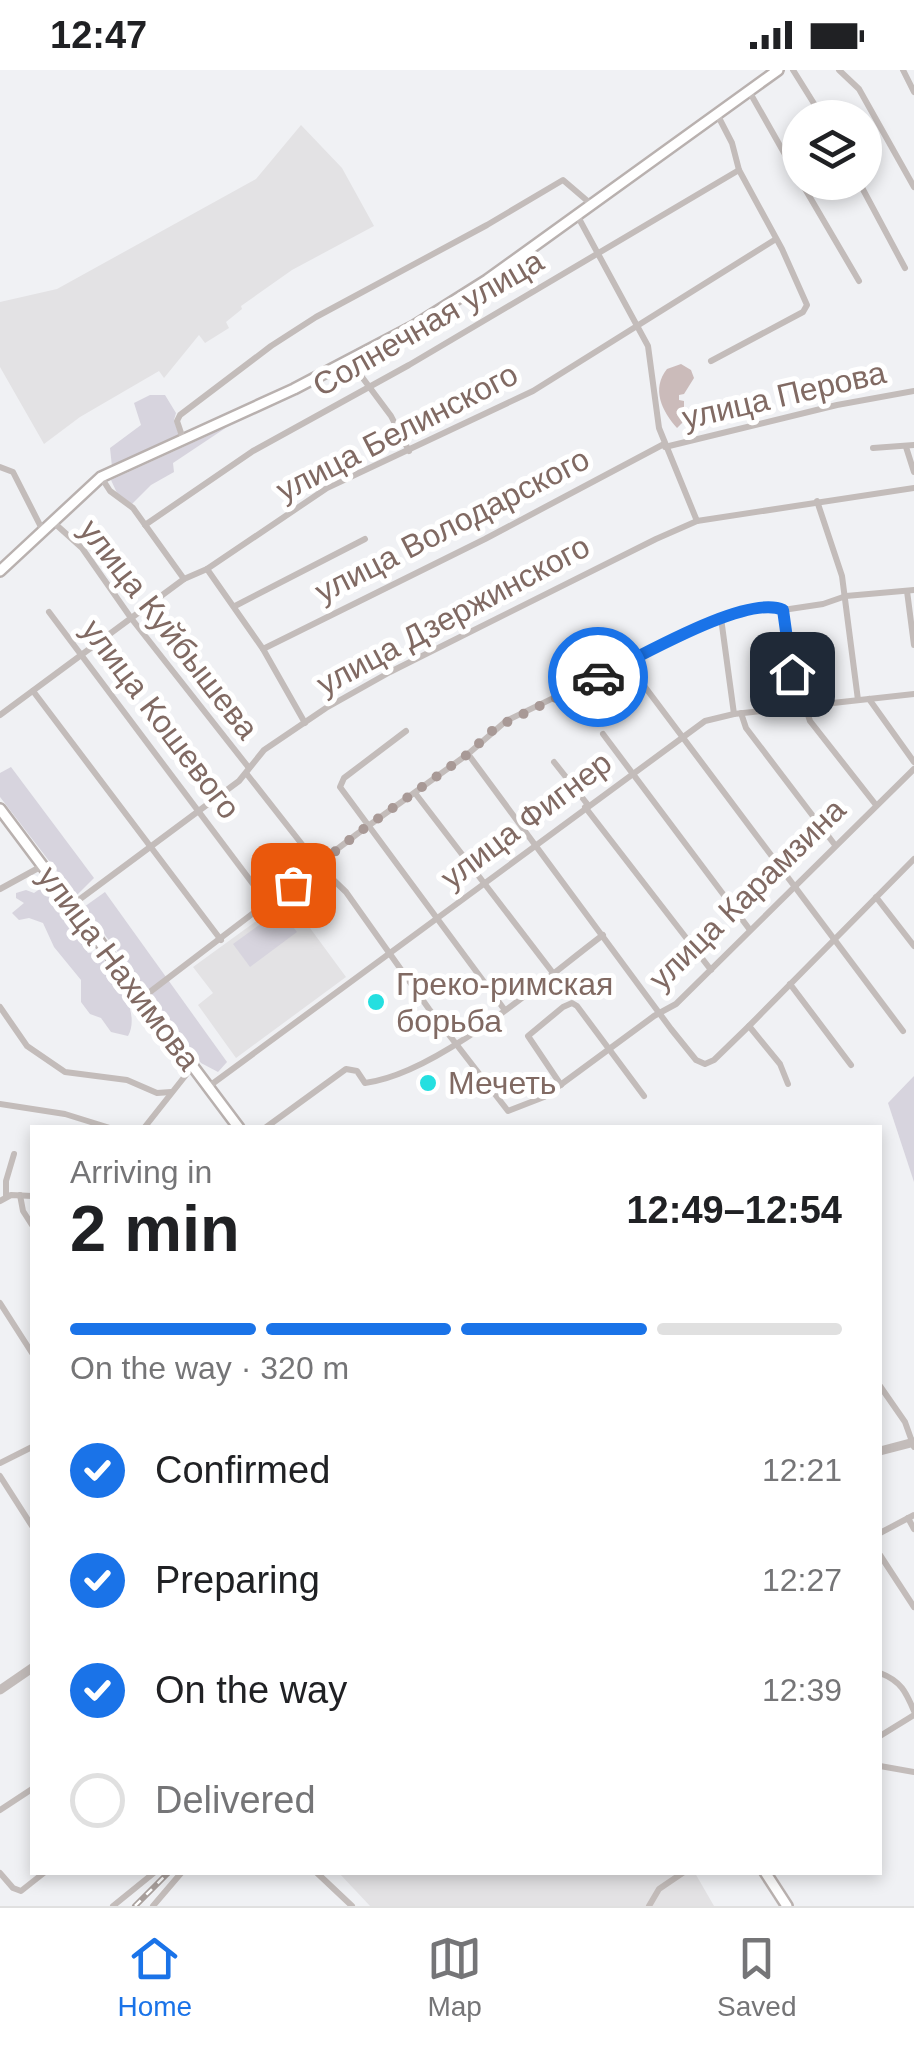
<!DOCTYPE html>
<html lang="en">
<head>
<meta charset="utf-8">
<style>
	:root { --surface:#fff; --page:#f6f6f6; --text:#202124; --muted:#757577; --line:#e0e0e0; --accent:#1a73e8 }
	body { margin:0; font-family:Arial,sans-serif; background:var(--page); color:var(--text); height:100vh; display:flex; flex-direction:column; font-size:38px; white-space:nowrap }
	* { box-sizing:border-box; margin:0 }
	p { font-size:32px; color:var(--muted) }
	.icon { flex:none; width:55px; height:55px; fill:none; stroke:currentColor; stroke-width:2; stroke-linecap:round; stroke-linejoin:round }
	.map { position:relative; flex:1; overflow:hidden }
	.drawer { position:absolute; left:30px; top:1055px; width:852px; height:750px; display:flex; flex-direction:column; background:var(--surface); border-radius:0px; box-shadow:0 5px 15px #0003 }
	.drawer>* { flex:none }
	.fabs { position:absolute; left:782px; top:30px; display:grid; gap:20px }
	.fabs a { display:grid; place-items:center; width:100px; height:100px; border-radius:50%; background:var(--surface); box-shadow:0 5px 15px #0003; font-size:50px }
	.pin { position:absolute; display:grid; place-items:center; width:85px; height:85px; color:#fff; margin:-42px; border-radius:20px; box-shadow:0 5px 15px #0006 }
	.courier { position:absolute; display:grid; place-items:center; width:100px; height:100px; margin:-50px; border:8px solid #1a73e8; border-radius:50%; background:#fff; color:#222; box-shadow:0 2px 12px #0007 }
	.headline em { font-style:normal; font-weight:600 }
	.headline div { display:flex; flex-direction:column-reverse }
	.headline { display:flex; align-items:center; justify-content:space-between; height:170px; padding:0 40px }
	h1 { font-size:65px; font-weight:600; line-height:75px }
	.bar { display:grid; grid-template-columns:repeat(4,1fr); gap:15px 10px; align-content:center; height:120px; padding:0 40px }
	.bar i { height:12px; border-radius:8px; background:var(--line) }
	.bar .on { background:var(--accent) }
	.bar p { grid-column:span 4 }
	ol { padding:0 40px; list-style:none }
	li { display:flex; align-items:center; gap:30px; height:110px }
	li p { margin-inline-start:auto }
	li .icon { padding:10px; border-radius:50%; background:var(--accent); color:#fff; stroke-width:4 }
	li:last-child { color:var(--muted) }
	li i { width:55px; height:55px; border:5px solid var(--line); border-radius:50% }
	.status { display:flex; justify-content:space-between; align-items:center; height:70px; padding:0 50px; background:var(--surface); direction:ltr }
	.status svg { height:28px; fill:currentColor }
	.menu { display:flex; justify-content:space-around; align-items:center; height:140px; border-top:2px solid var(--line); background:var(--surface); font-size:28px; color:var(--muted) }
	.menu a { display:grid; justify-items:center; gap:5px }
	.menu .on { color:var(--accent) }
	.map>svg:first-child { display:block }
	.built { fill:#e3e2e4 }
	.green { fill:#d7d4de }
	.water { fill:#cbbbba }
	.lines { fill:none; stroke-linecap:round; stroke-linejoin:round }
	.secondary-casing { stroke:#b9b1af; stroke-width:14 }
	.minor { stroke:#c3bcba; stroke-width:6 }
	.tertiary { stroke:#c3bcba; stroke-width:9 }
	.secondary { stroke:#fff; stroke-width:9 }
	.rail-casing { stroke:#a89f9c; stroke-width:6 }
	.rail { stroke:#fff; stroke-width:2.5; stroke-dasharray:8; stroke-linecap:butt }
	.done { stroke:#a89996; stroke-width:10; stroke-dasharray:0 18 }
	.route { stroke:#1a73e8; stroke-width:12 }
	.poi-dot { fill:#24dfe0; stroke:#fff; stroke-width:4 }
	.labels { text-anchor:middle; stroke-width:10; stroke-linejoin:round; paint-order:stroke }
	.street-label { font-size:32px; fill:#816a63; stroke:#fff }
	.poi-label { font-size:32px; fill:#816a63; stroke:#fff; text-anchor:start }
</style>
</head>
<body>
<div class="status"><b>12:47</b><svg viewBox="0 0 49 12"><path d="M0 12V9h3v3zM5 12V6h3v6zM10 12V3h3v9zM15 12V0h3v12zM26 1h20v11H26zM47 4h2v5h-2z"/></svg></div>
<div class="map">
<svg width="914" height="1836" viewBox="0 0 914 1836">
	<rect width="100%" height="100%" fill="#f0f1f4"/>
	<!-- built -->
	<g class="built">
		<path d="M301,55L342,98L374,156L292,200L241,236L242,239L226,252L229,258L205,273L199,265L164,308L159,301L80,347L44,374L0,297V232L57,219L256,109Z"/>
		<path d="M288,828L346,907L236,988L198,935L213,923L193,897Z"/>
		<path d="M339,1803H695L714,1836H370Z"/>
	</g>
	<!-- green -->
	<g class="green">
		<path d="M150,325H165L176,343L174,350L180,368L112,397L110,378L141,355L134,333Z"/>
		<path d="M227,357L173,393L174,402L151,415L132,434L117,423L111,410Z"/>
		<path d="M11,697L94,808L76,826L0,727V703Z"/>
		<path d="M44,816L48,817L50,826L61,830L85,861L80,871L88,883L98,882C113,904 142,940 128,966L111,962L101,948L90,944L81,932V910L54,877L43,853L29,848L19,850L12,843L24,833L16,828V823L26,820L34,823Z"/>
		<path d="M105,822L227,992L218,1002L201,993L84,837Z"/>
		<path d="M280,840L297,862L250,897L233,874Z"/>
		<path d="M914,1006V1112L888,1033Z"/>
	</g>
	<!-- water -->
	<path class="water" d="M681,294L691,300L694,308L684,324L679,325V330L684,331V351L677,358C662,341 651,319 667,299Z"/>
	<g class="lines">
		<!-- secondary casing -->
		<g class="secondary-casing">
			<g id="secondary">
				<path d="M0,501L101,407L294,319L414,256L487,210L778,0"/>
				<path d="M0,739L239,1058"/>
				<path d="M765,1802L787,1836"/>
			</g>
		</g>
		<!-- minor -->
		<g class="minor">
			<path d="M793,0L823,48"/>
			<path d="M839,0L859,19L914,117"/>
			<path d="M903,0L914,22"/>
			<path d="M749,21L800,111"/>
			<path d="M801,112L859,211"/>
			<path d="M859,112L905,198"/>
			<path d="M577,145L648,276L659,358L697,451"/>
			<path d="M350,291L391,346L409,381"/>
			<path d="M711,291L803,242L807,235L782,179L739,100L732,73L717,44"/>
			<path d="M183,369L177,351L180,345L271,276L316,247L487,155L563,110L591,134"/>
			<path d="M665,377L837,335L914,321"/>
			<path d="M906,377L914,402"/>
			<path d="M873,378L914,375"/>
			<path d="M0,397L13,402L42,459"/>
			<path d="M101,407L110,421L133,438L184,509"/>
			<path d="M817,431L842,506L858,630"/>
			<path d="M52,451L82,478L131,548L249,698"/>
			<path d="M145,455L253,381L409,295L739,100"/>
			<path d="M207,499L263,579L305,653"/>
			<path d="M907,521L914,575"/>
			<path d="M235,536L365,469"/>
			<path d="M783,540L796,637"/>
			<path d="M49,542L268,834"/>
			<path d="M721,548L734,644"/>
			<path d="M263,579L485,469L664,374"/>
			<path d="M627,593L903,961"/>
			<path d="M33,621L221,870"/>
			<path d="M869,629L914,692"/>
			<path d="M805,636L810,651L876,735"/>
			<path d="M741,643L746,658L835,775"/>
			<path d="M0,645L184,509L207,499L327,418L533,321L776,169"/>
			<path d="M406,661L344,708L340,717L504,939"/>
			<path d="M603,664L750,860"/>
			<path d="M468,684L671,959L696,990L705,994L714,990L749,956L914,789"/>
			<path d="M554,692L588,735"/>
			<path d="M246,703L319,796L346,822L429,939L508,1041L544,1027L654,946L676,934L914,699"/>
			<path d="M415,723L553,903"/>
			<path d="M585,737L711,900"/>
			<path d="M0,819L42,796"/>
			<path d="M876,827L914,876"/>
			<path d="M72,835L239,711L264,680L326,638L390,602L656,469L697,451L914,418"/>
			<path d="M790,914L851,995"/>
			<path d="M142,928L357,764L468,684L506,651L727,544L772,535L783,540L823,534L846,526L914,520"/>
			<path d="M0,937L27,976L65,1002L127,1010L157,1023L171,1022"/>
			<path d="M749,956L780,994L788,1014"/>
			<path d="M561,1015L528,966L563,937L572,933L577,936L644,1026"/>
			<path d="M208,1017L705,651L734,644L914,624"/>
			<path d="M0,1034L65,1044L110,1058"/>
			<path d="M144,1058L193,996"/>
			<path d="M265,1058L346,999L357,1001L365,1013C438,1004 543,910 603,865"/>
			<path d="M20,1125L23,1141L32,1155"/>
			<path d="M6,1126V1111L14,1084"/>
			<path d="M0,1131L11,1125L32,1126"/>
			<path d="M0,1233L32,1283"/>
			<path d="M880,1316L905,1352L914,1377"/>
			<path d="M0,1393L32,1377"/>
			<path d="M0,1406L32,1456"/>
			<path d="M908,1448L914,1459"/>
			<path d="M880,1463L914,1445"/>
			<path d="M880,1485L914,1537"/>
			<path d="M880,1603C901,1611 906,1622 914,1641"/>
			<path d="M880,1666L914,1645"/>
			<path d="M880,1696L914,1702"/>
			<path d="M0,1740L32,1719"/>
			<path d="M316,1802L352,1836"/>
			<path d="M0,1803L13,1818L21,1821L45,1802"/>
			<path d="M113,1836L155,1802"/>
			<path d="M153,1836L182,1802"/>
			<path d="M649,1836L659,1819L684,1802"/>
		</g>
		<!-- tertiary -->
		<g class="tertiary">
			<path d="M880,1381L914,1372"/>
			<path d="M0,1620L32,1598"/>
		</g>
		<!-- secondary -->
		<use href="#secondary" class="secondary"/>
		<!-- rail casing -->
		<g class="rail-casing">
			<path id="rail" d="M135,1836L169,1802"/>
		</g>
		<!-- rail -->
		<use href="#rail" class="rail"/>
	</g>
	<g class="lines">
		<!-- done -->
		<path class="done" d="M293,815L362,760L468,684L495,658L598,607"/>
		<!-- route -->
		<path class="route" d="M598,607C636,589 747,523 783,540L792,604"/>
	</g>
	<!-- markers -->
	<g class="poi-dot">
		<circle cx="376" cy="932" r="10"/>
		<circle cx="428" cy="1013" r="10"/>
	</g>
	<g class="labels">
		<!-- street labels -->
		<g class="street-label">
			<text transform="translate(428 253) rotate(-30)" y="11">Солнечная улица</text>
			<text transform="translate(784 325) rotate(-13)" y="11">улица Перова</text>
			<text transform="translate(397 362) rotate(-27)" y="11">улица Белинского</text>
			<text transform="translate(452 455) rotate(-27)" y="11">улица Володарского</text>
			<text transform="translate(453 545) rotate(-28)" y="11">улица Дзержинского</text>
			<text transform="translate(169 559) rotate(52)" y="11">улица Куйбышева</text>
			<text transform="translate(161 649) rotate(53)" y="11">улица Кошевого</text>
			<text transform="translate(526 750) rotate(-37)" y="11">улица Фигнер</text>
			<text transform="translate(747 824) rotate(-44)" y="11">улица Карамзина</text>
			<text transform="translate(119 898) rotate(53)" y="11">улица Нахимова</text>
		</g>
		<!-- poi labels -->
		<g class="poi-label">
			<text x="396" y="925">Греко-римская<tspan x="396" dy="37">борьба</tspan></text>
			<text x="448" y="1024">Мечеть</text>
		</g>
	</g>
</svg>
<div class="fabs">
<a><svg class="icon" aria-label="layers" viewBox="0 0 24 24"><path d="M12 4l9 5-9 5-9-5zM3 14l9 5 9-5"/></svg></a>
</div>
<div class="pin" style="left:293px;top:815px;background:#ea580c"><svg class="icon" aria-label="bag" viewBox="0 0 24 24"><path d="M5 8h14l-1 12H6zM9 8a3 3 0 0 1 6 0"/></svg></div>
<div class="pin" style="left:792px;top:604px;background:#1f2937"><svg class="icon" aria-label="home" viewBox="0 0 24 24"><path d="M3 11l9-7 9 7M6 9v11h12V9"/></svg></div>
<div class="courier" style="left:598px;top:607px"><svg class="icon" aria-label="car" viewBox="0 0 24 24"><path d="M5 17H2v-5l4-1 3-4h7l3 4 3 1v5h-3M9 17h6M6 11h13"/><circle cx="7" cy="17" r="2"/><circle cx="17" cy="17" r="2"/></svg></div>
<section class="drawer">
<div class="headline"><div><h1>2 min</h1><p>Arriving in</p></div><em>12:49–12:54</em></div>
<div class="bar"><i class="on"></i><i class="on"></i><i class="on"></i><i></i><p>On the way · 320 m</p></div>
<ol>
<li><svg class="icon" aria-label="check" viewBox="0 0 24 24"><path d="M5 12l5 5 9-10"/></svg>Confirmed<p>12:21</p></li>
<li><svg class="icon" aria-label="check" viewBox="0 0 24 24"><path d="M5 12l5 5 9-10"/></svg>Preparing<p>12:27</p></li>
<li><svg class="icon" aria-label="check" viewBox="0 0 24 24"><path d="M5 12l5 5 9-10"/></svg>On the way<p>12:39</p></li>
<li><i></i>Delivered</li>
</ol>
</section>
</div>
<nav class="menu">
<a class="on"><svg class="icon" aria-label="home" viewBox="0 0 24 24"><path d="M3 11l9-7 9 7M6 9v11h12V9"/></svg>Home</a>
<a><svg class="icon" aria-label="map" viewBox="0 0 24 24"><path d="M3 6l6-2 6 2 6-2v14l-6 2-6-2-6 2zM9 4v14M15 6v14"/></svg>Map</a>
<a><svg class="icon" aria-label="saved" viewBox="0 0 24 24"><path d="M7 4h10v16l-5-4-5 4z"/></svg>Saved</a>
</nav>
</body>
</html>
